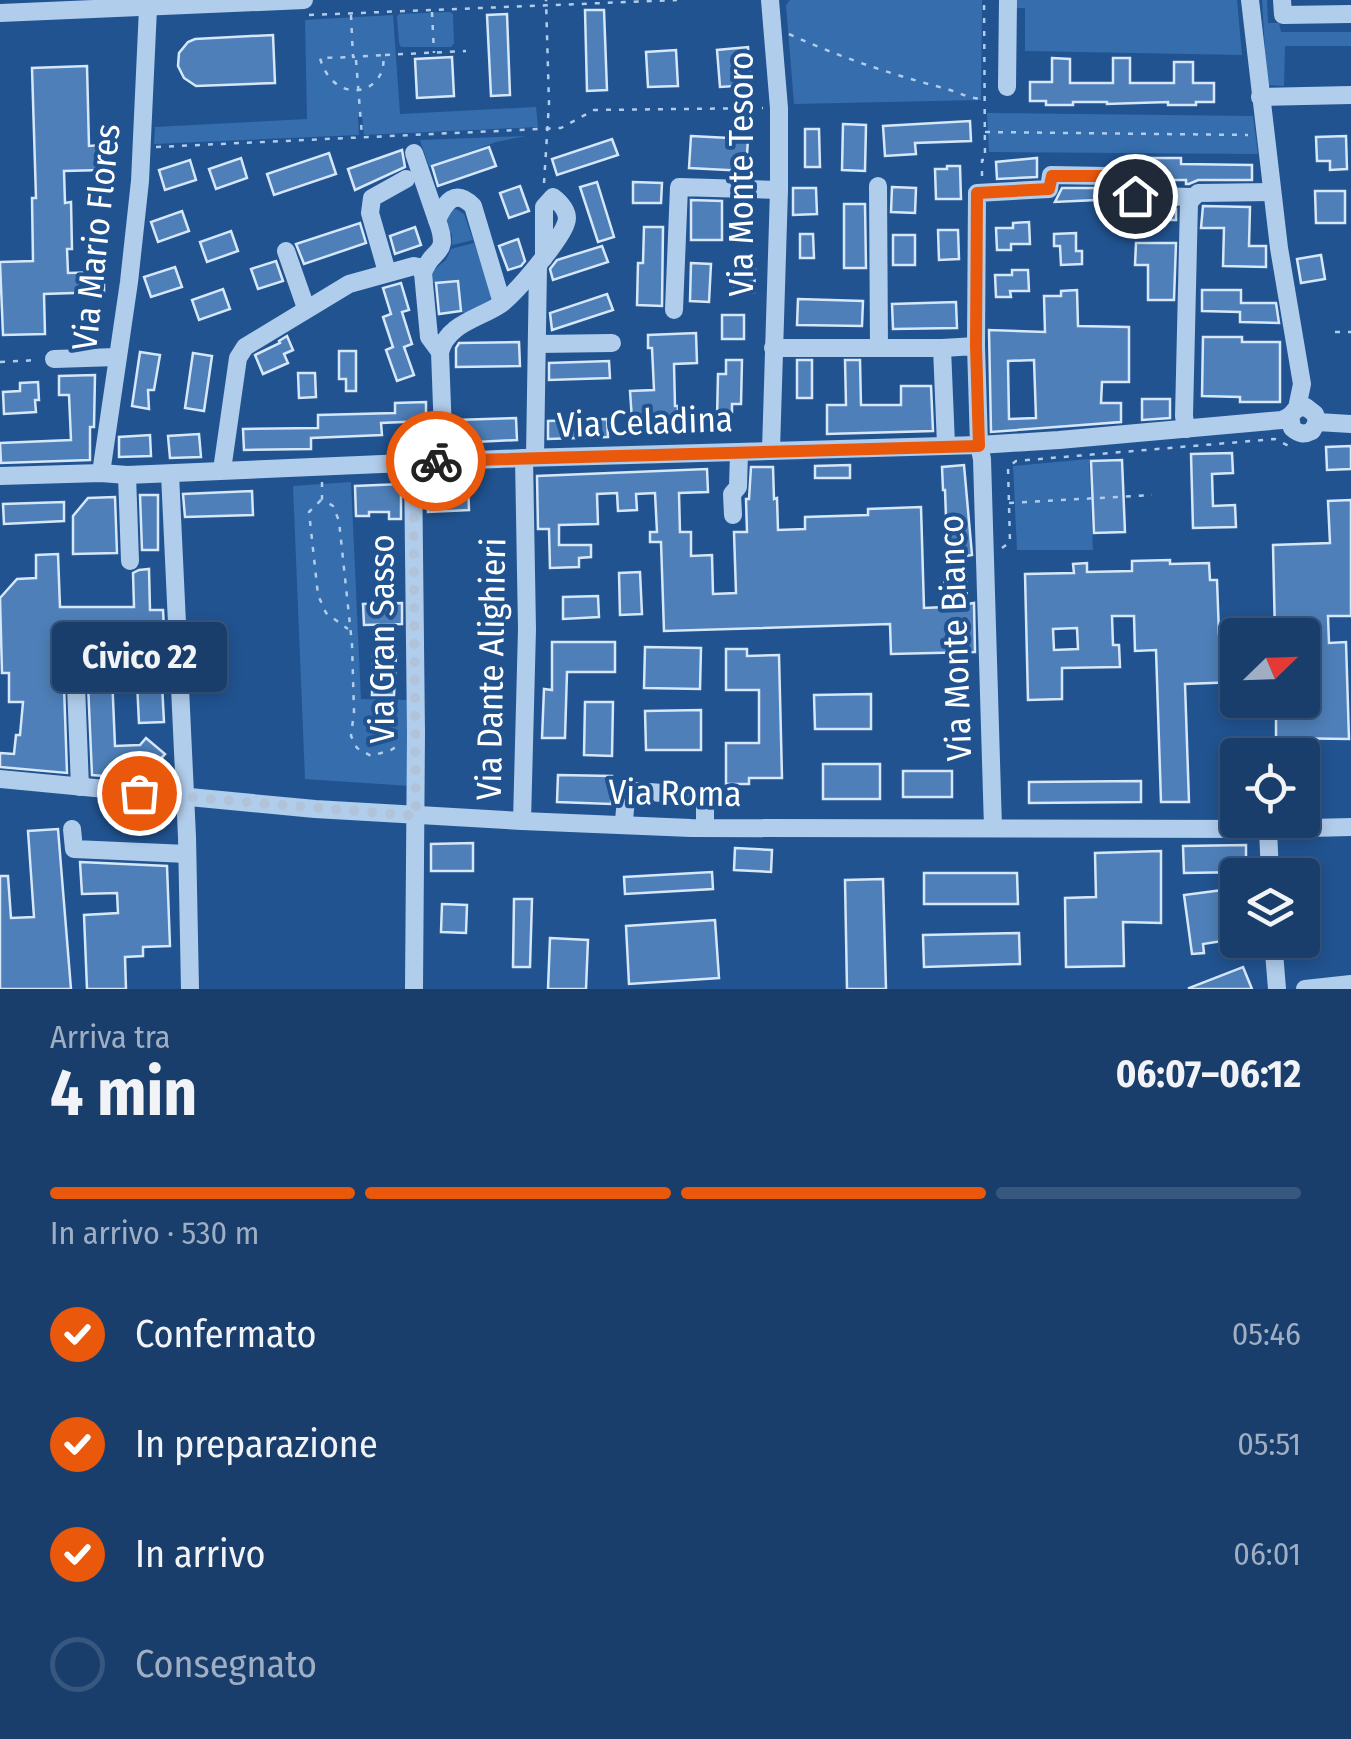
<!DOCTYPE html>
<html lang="it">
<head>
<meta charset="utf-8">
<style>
	:root { --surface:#193e6c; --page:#264974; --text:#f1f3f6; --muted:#9faec2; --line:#37577f; --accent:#ea580c }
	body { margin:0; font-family:"Fira Sans Condensed",sans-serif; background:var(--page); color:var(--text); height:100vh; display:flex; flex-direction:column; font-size:38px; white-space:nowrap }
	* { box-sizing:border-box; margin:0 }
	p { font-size:32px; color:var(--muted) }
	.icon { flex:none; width:55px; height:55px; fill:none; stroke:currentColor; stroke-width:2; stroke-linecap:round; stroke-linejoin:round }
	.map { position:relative; height:989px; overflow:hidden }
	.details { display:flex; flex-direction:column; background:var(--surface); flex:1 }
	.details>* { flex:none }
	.needle { width:65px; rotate:67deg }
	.buttons { position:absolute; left:1220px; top:618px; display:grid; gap:20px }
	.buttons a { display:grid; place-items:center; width:100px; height:100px; border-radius:10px; background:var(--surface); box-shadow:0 5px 15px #0003,0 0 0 2px var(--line); font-size:50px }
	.pin { position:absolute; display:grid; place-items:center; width:85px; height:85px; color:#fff; margin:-42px; border:5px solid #fff; border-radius:50%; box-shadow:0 2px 10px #0007 }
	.courier { position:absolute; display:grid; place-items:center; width:100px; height:100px; margin:-50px; border:8px solid #ea580c; border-radius:50%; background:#fff; color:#222; box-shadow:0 2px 12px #0007 }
	.bubble { position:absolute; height:70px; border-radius:10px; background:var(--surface); box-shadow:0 5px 15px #0003,0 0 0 2px var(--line); font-size:32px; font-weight:700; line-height:70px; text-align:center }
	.overview em { font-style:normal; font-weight:700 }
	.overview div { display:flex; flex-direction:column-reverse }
	.overview { display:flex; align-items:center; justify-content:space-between; height:170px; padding:0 50px }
	h1 { font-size:65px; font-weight:700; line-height:75px }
	.bar { display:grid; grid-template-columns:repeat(4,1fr); gap:15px 10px; align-content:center; height:120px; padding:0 50px }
	.bar i { height:12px; border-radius:8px; background:var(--line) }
	.bar .selected { background:var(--accent) }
	.bar p { grid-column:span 4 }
	ol { padding:0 50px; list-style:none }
	li { display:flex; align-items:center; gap:30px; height:110px }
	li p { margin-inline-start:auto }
	li .icon { padding:10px; border-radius:50%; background:var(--accent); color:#fff; stroke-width:4 }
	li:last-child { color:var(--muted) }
	li i { width:55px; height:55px; border:5px solid var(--line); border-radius:50% }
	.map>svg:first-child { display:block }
	.green { fill:#356dad }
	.building { fill:#4e7fb8; stroke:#d6e7f9; stroke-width:2.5; fill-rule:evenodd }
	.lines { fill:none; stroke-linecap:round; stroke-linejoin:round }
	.path { stroke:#b1cdec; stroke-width:2.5; stroke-dasharray:5 8; stroke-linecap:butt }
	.minor { stroke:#b1cdec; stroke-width:18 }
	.done { stroke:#b1c3d8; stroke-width:10; stroke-dasharray:0 18 }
	.route { stroke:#ea580c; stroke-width:12 }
	.labels { text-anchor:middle; stroke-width:8; stroke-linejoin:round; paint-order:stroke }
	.street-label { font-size:35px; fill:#fff; stroke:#215390 }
</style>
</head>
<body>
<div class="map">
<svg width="1351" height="989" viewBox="0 0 1351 989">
	<rect width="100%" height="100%" fill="#215390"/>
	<!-- green -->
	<g class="green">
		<path d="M790,0H982L981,100L794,104L786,5Z"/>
		<path d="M1014,0H1237L1242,55L1025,51V8H1014Z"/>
		<path d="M1262,0H1267L1268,23H1279L1281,32H1351V46H1285L1284,86L1267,85Z"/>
		<path d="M450,12L453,14L454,43L451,47H401L399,43L397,17L399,14Z"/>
		<path d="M393,15L400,114L536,107L538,127L364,135L362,116L358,117L359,135L154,144L155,127L307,119L305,20Z"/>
		<path d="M987,113L1253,116L1258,154L989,152Z"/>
		<path d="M526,136L496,142L429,167L420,140Z"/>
		<path d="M456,209L464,214L473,240L452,245V234L448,233L443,217L448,212Z"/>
		<path d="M474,243L492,298L467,314L461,312L458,281L431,283L430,273L446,260L451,249Z"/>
		<path d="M1089,459L1093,550H1017L1013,466Z"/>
		<path d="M351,482L361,699L410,700V786L305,779L293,486Z"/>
	</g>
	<!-- building -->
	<g class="building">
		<path d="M585,10H604L607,90L587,91Z"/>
		<path d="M507,14L510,95L491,96L487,15Z"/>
		<path d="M273,35L275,83L196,86L184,78L178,66L179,53L188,42L195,39Z"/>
		<path d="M748,47L751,85L720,87L717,50Z"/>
		<path d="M676,50L678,86L648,87L646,52Z"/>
		<path d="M452,57L454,96L417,98L415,59Z"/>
		<path d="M1052,58L1070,59V83H1113V58H1130V83H1174V62H1193V83H1214V102H1196V105H1168V102L1107,104V102H1073V105H1046V101H1030V82H1052Z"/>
		<path d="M87,66L89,146L102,145V170L64,171L65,203L71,202L72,249H67L68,273L104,272V292L44,294L45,334L3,335L0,262L33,261L32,198H36L32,68Z"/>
		<path d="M970,121L971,141L915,143L916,154L885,156L883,126Z"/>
		<path d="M843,124L866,125L865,171L842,170Z"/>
		<path d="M805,129H819L820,167H805Z"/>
		<path d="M691,136L748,139L746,171L689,168Z"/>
		<path d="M1346,136L1347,169L1330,170V161H1317L1316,137Z"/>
		<path d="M612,139L618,155L557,175L552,159Z"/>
		<path d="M489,147L496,166L438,186L432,166Z"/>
		<path d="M402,150L405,167L355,190L348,169Z"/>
		<path d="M329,153L336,174L274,195L267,174Z"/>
		<path d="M241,158L247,178L216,189L209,169Z"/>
		<path d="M1037,158V177L997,179L996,162Z"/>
		<path d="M1139,158H1181V164L1252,165V180H1198L1189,184H1186V180H1139Z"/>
		<path d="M190,160L196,180L165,190L159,170Z"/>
		<path d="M947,166H960L961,199H936L935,169H947Z"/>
		<path d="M597,182L614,237L598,242L580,187Z"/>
		<path d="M633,182L662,183L661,203H633Z"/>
		<path d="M520,186L529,211L509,218L500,193Z"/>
		<path d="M892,187L916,188L915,213L891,212Z"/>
		<path d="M793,188H816L817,214L793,215Z"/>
		<path d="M1062,188H1095L1096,200L1055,202Z"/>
		<path d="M1315,191H1345V223H1316Z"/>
		<path d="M691,200L722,201V240H691Z"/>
		<path d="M844,204H865L866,268H844Z"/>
		<path d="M1203,206L1250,207L1249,246H1266V267L1223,266L1224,228H1201Z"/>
		<path d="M1148,208L1176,209V220H1148Z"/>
		<path d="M182,211L189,231L158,242L151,222Z"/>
		<path d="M1029,222L1030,244H1011V250H997L996,228H1013V223Z"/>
		<path d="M360,223L366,243L304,264L296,244Z"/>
		<path d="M415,227L421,245L395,254L390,236Z"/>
		<path d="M644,227H663L662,306L637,305L638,263H643Z"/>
		<path d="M938,230H958L959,259L939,260Z"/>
		<path d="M231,231L238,251L207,262L200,242Z"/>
		<path d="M1076,233V251H1082V264L1061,265L1060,246H1054V234Z"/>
		<path d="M800,234H813L814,258H800Z"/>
		<rect x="893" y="235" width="22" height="30"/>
		<path d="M518,239L525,261L521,266L508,270L499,246Z"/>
		<path d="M1136,243H1176L1174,300H1148V265H1135Z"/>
		<path d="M602,246L608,262L553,280L550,269L557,260Z"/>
		<path d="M1321,255L1325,279L1301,283L1297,259Z"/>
		<path d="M276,261L283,281L258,289L251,269Z"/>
		<path d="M691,263L711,264L709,302L690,301Z"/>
		<path d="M175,267L182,287L151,297L144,277Z"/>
		<path d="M735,270H755L754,292L734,291Z"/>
		<path d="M1012,270H1028L1029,291H1010L1011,297H996L995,275H1012Z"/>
		<path d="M458,281L461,311L439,314L436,283Z"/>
		<path d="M401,283L409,310L402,312L412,344L404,347L414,375L397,381L386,350L393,347L383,317L391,314L383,288Z"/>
		<path d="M223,289L230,309L199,320L192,300Z"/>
		<path d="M1077,290L1078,326L1129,327V382H1102L1101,403H1121V422L991,432L989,330L1045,332L1044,296H1061V291ZM1034,360L1036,418L1009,419L1008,361Z"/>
		<path d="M1202,290H1241V303H1276L1279,323L1240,322V312L1202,311Z"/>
		<path d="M607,294L613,310L552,330L550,313Z"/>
		<path d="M798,299L863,301L862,326L797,325Z"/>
		<path d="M956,302L957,328L893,329L892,304Z"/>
		<rect x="722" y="315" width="22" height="24"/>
		<path d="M696,333L697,363L674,364L675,406H678V418L632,420L630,391L654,390L652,348H648V335Z"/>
		<path d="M287,336L293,350L284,354L288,363L263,374L255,355L280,343L279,341Z"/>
		<path d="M1203,337H1242V342H1280V402H1240V397L1202,396Z"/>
		<path d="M519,342L520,366L456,367V348L459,343Z"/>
		<path d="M339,351H356V391H346V379H339Z"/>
		<path d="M140,352L160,355L154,390H148L149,409L132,406Z"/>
		<path d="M193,353L212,356L204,411L185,408Z"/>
		<path d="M726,360H742L741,404H732V412H728V419H717L718,374H726Z"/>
		<rect x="797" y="360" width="15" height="38"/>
		<path d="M845,360H860L861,405H901V386H931L933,431L827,434V405H846Z"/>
		<path d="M609,361L610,378L549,380V363Z"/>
		<path d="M298,373H315L316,397L299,398Z"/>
		<path d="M95,375L94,427H90V460L1,463L0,443L71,440L69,395H59V376Z"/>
		<path d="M38,382L39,400H35L36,412L4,414L3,392L20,391V383Z"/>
		<path d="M1142,399H1170V418L1142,420Z"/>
		<path d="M426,402V421L381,423L382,435L311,438V449L244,450L243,429L318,428V415L395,413V403Z"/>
		<path d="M516,418L517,440L456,443L455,420Z"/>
		<path d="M607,419L608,437L548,439V421Z"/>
		<path d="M199,434L201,457L170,458L168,436Z"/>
		<path d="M150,435L151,456L119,457V437Z"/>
		<path d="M1351,446V469L1327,470L1326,447Z"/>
		<path d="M1232,453L1233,473L1212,474L1213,506L1235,505L1236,527L1193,528L1191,454Z"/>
		<path d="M1122,460L1125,532L1094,533L1091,461Z"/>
		<path d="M850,465V478H815V466Z"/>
		<path d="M964,465L972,555L966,556L967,604L974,603L975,652L891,654L890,624L664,631L661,542H650V532H657L655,493L636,494L637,510L618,511L617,493L597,494L598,524L559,525V545H591V557L579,558V567L550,568L549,529H538L537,476L707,469L708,492L679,493L680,532H691V556L712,555L713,594L736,593L734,532H747L746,499H749L751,467H773L774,499L777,498L778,530L805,529V517L868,515V509L921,507L924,608L945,607L944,573L948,572L945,490H943L942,467Z"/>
		<path d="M468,481L469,510L428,512L427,482Z"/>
		<path d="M401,484V519H389V512H369V516H356L355,486Z"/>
		<path d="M252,491L253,515L185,517L183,494Z"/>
		<path d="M140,495H158V550H142Z"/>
		<path d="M115,497L117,553L73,554V516L88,498Z"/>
		<path d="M1351,500V616H1328L1329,643L1346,642L1349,739L1276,738V700H1302V635H1275L1273,545L1330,543L1328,501Z"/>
		<path d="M64,502V521L4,524L3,504Z"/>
		<path d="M58,554L60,607H134L133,573L139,570L149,569L150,610H163L166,665H161L164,722L139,723L137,683H142L140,636H136V628H110L115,746L140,745L146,738L165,754L155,765L143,768H116V777L92,775L88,684L86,678L76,673L69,675L64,686L67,773L0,767V753L14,754L16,735H20L23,702H9V673H2L0,598L17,579L36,578V555Z"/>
		<path d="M1170,560V564L1209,563L1210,580H1217L1219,634L1238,633V682L1185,684L1189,802H1161L1156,650L1135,651L1134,616H1112L1113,645H1119L1120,667L1062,668V699L1028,700L1025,574L1074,573L1073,564L1087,563V572L1132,571V561ZM1077,628L1078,649L1054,650L1053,629Z"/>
		<path d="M640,572L642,614L620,615L619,573Z"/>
		<path d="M598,596L599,617L563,619V597Z"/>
		<path d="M402,603V624L364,625L363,604Z"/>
		<path d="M552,642H615V672H567L565,738H542L544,689L552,690Z"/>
		<path d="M645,647L701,648L700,689L644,688Z"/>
		<path d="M726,649H747V656L779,655L782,778H749V784H726V743H759V690H726Z"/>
		<path d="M373,655L396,656L394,695H372Z"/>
		<path d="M871,694V729H815L814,695Z"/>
		<path d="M585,702H613L612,756L584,755Z"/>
		<path d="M701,710V750H646L645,711Z"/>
		<rect x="823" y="764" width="57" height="35"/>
		<rect x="903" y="771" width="49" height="26"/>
		<path d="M558,775L612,776L611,804L557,802Z"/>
		<path d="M1141,781V802L1029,803V782Z"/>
		<path d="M58,829L71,989H0V876H8L11,918L34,917L28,831Z"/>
		<path d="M473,843V871H431V844Z"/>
		<path d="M1246,845V872L1184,873L1183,846Z"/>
		<path d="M735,848L772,850L771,872L734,870Z"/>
		<path d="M1161,851V923L1123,922L1124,966L1066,967L1065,898L1096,897L1095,853Z"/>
		<path d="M80,862L167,866L170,946L143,947V956L125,957L126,989H87L84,915L118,913L117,893L82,894Z"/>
		<path d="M712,872L713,889L625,894L624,877Z"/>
		<path d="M924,873H1017L1018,904H924Z"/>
		<path d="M883,879L886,989H847L845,880Z"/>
		<path d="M1223,890L1229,940L1203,944L1204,953L1192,954L1184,895Z"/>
		<path d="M514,899H532L530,967H513Z"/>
		<path d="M442,904L467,905L466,933L441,932Z"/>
		<path d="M715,920L719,978L629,984L626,926Z"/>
		<path d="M1019,933L1020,964L924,967L923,935Z"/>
		<path d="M550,938L588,940L586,989H548Z"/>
		<path d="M1243,967L1252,989H1189V988Z"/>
	</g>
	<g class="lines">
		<!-- path -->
		<g class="path">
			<path d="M432,12L434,53"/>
			<path d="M309,15L677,0"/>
			<path d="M351,15L353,57L383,55C389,94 334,108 320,58L353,57"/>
			<path d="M789,34C839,57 893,75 947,89C960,93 970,99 985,99"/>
			<path d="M385,55L466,51"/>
			<path d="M356,60L362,136"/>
			<path d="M985,132L1248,135"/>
			<path d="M156,147L561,128L594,110L763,108"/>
			<path d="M982,176V160H985L984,0"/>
			<path d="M544,183L549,103L546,0"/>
			<path d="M1335,332H1351"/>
			<path d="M0,362L38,360"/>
			<path d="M322,482V499L333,506L339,521L352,644L354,712L351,736L357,748L371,756L391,750L399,745"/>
			<path d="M321,500L309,512L318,595L326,613L348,629"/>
			<path d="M1009,503L1152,495"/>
			<path d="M1002,548L1010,542L1008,467L1016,461L1275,439L1289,446"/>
		</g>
		<!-- minor -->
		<g class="minor">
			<path d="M770,0L779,108V190L771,450"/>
			<path d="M1250,0L1279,248L1302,384L1297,408L1290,416"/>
			<path d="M1282,0L1283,15L1351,14"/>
			<path d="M0,13L304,0"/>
			<path d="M1007,87L1008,0"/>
			<path d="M1260,97L1351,95"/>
			<path d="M414,153L437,220"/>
			<path d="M878,186L879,348"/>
			<path d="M286,251L306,308"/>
			<path d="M387,272L370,213L372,198L406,179"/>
			<path d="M674,310L679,187L779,190"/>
			<path d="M537,344L612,343"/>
			<path d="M976,346L977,193L1049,189L1051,175L1106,176L1108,194L1111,195L1192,197"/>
			<path d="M773,348H942L976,346L979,445L982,459L993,828"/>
			<path d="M942,348L946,445"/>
			<path d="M440,352C448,323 479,319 501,304C515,294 561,240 566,223C570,213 560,202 553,197L544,207V258"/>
			<path d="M54,359L117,357"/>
			<path d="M1290,416L1292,428C1299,434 1304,435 1312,431L1317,422L1315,414L1306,407L1297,408"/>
			<path d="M1317,422L1351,424"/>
			<path d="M1186,429L1184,416L1189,202L1198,193L1272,192"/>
			<path d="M535,457L538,266"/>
			<path d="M444,461L440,352L429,337L423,273C432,246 451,258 437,220C445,202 455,188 473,206L502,303"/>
			<path d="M413,462L416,733L414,989"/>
			<path d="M222,470L238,358L245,347L349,284L414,266L419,267L423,273"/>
			<path d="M101,473L129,282L140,181L148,8"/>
			<path d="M170,474L187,837L190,989"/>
			<path d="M127,475L130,561"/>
			<path d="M0,476L101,473L127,475L524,458L979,445L1059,440L1282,420L1290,416"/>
			<path d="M733,515L732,494L738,487L739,452"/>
			<path d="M76,685L80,787"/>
			<path d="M0,779L315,809L522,821L691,828L1268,829L1351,827"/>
			<path d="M522,821L527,629L524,458"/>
			<path d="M624,825C625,812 623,797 637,791L700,796L705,802V828"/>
			<path d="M72,829L74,849L187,854"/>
			<path d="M1268,829L1270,875"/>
			<path d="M1273,940L1277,989"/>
			<path d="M1305,989L1351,984"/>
		</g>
	</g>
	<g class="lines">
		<!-- done -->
		<path class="done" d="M139,793L416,816L413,462L436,461"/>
		<!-- route -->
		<path class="route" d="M436,461L979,446L976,346L977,193L1049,189L1052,176H1106L1108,194L1135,196"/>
	</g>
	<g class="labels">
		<!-- street labels -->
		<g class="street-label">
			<text transform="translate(741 174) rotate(-90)" y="12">Via Monte Tesoro</text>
			<text transform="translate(96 237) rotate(-84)" y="12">Via Mario Flores</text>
			<text transform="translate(645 422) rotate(-2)" y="12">Via Celadina</text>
			<text transform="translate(955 638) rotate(-92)" y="12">Via Monte Bianco</text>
			<text transform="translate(382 639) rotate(-90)" y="12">Via Gran Sasso</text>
			<text transform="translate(491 669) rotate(-89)" y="12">Via Dante Alighieri</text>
			<text transform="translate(675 793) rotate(1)" y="12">Via Roma</text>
		</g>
	</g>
</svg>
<div class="buttons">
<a><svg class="needle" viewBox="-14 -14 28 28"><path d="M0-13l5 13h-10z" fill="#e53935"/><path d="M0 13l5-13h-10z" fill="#9faec2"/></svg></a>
<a><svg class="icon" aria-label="locate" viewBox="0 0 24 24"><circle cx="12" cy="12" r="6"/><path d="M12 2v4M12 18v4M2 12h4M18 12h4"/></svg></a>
<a><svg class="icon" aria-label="layers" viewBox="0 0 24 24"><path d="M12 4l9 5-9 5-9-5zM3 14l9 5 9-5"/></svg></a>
</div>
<div class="pin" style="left:139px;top:793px;background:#ea580c"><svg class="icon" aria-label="bag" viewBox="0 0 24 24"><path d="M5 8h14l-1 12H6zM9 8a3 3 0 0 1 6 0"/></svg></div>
<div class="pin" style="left:1135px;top:196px;background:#1f2937"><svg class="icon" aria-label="home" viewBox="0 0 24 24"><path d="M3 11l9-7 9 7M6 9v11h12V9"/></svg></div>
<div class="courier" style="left:436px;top:461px"><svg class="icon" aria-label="bike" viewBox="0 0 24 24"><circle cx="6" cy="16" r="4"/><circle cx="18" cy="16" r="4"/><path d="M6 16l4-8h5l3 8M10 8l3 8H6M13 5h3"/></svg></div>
<div class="bubble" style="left:52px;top:622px;width:175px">Civico 22</div>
</div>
<section class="details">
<div class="overview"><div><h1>4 min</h1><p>Arriva tra</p></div><em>06:07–06:12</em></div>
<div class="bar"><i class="selected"></i><i class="selected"></i><i class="selected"></i><i></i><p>In arrivo · 530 m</p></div>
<ol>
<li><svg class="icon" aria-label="check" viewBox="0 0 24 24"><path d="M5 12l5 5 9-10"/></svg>Confermato<p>05:46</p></li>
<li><svg class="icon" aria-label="check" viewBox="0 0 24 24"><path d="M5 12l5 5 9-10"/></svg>In preparazione<p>05:51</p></li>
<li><svg class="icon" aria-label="check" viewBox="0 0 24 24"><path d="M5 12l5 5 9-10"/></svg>In arrivo<p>06:01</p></li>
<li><i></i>Consegnato</li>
</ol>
</section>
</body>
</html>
